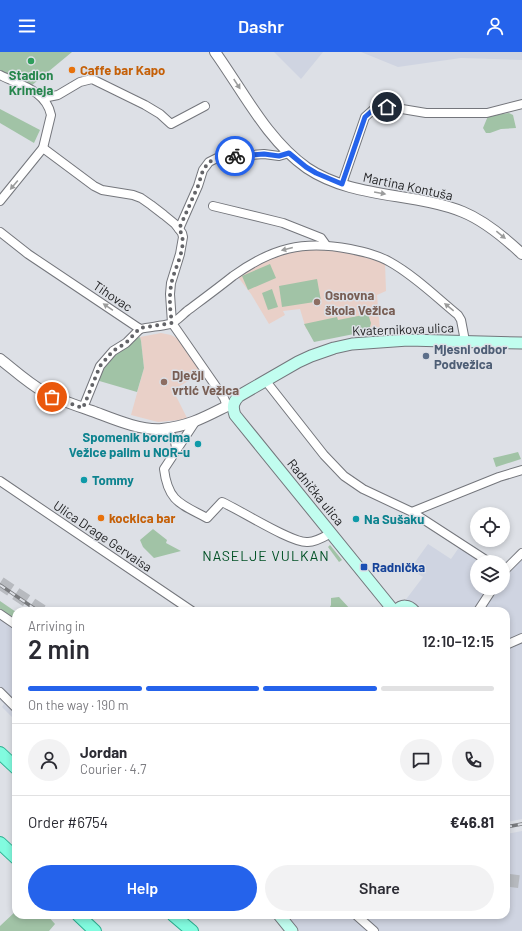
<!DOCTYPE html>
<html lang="en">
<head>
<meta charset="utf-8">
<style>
	:root { --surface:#fff; --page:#f2f2f3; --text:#2b2b33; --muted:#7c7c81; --line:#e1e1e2; --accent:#2563eb }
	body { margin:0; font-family:Barlow,sans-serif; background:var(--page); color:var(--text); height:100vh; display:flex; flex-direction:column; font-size:15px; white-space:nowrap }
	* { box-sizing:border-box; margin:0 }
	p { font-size:13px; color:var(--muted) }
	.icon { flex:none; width:22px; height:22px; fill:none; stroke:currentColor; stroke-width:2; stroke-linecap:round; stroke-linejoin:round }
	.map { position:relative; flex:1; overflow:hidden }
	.panel { position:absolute; left:12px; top:555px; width:498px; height:312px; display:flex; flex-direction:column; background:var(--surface); border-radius:12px; box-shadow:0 2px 6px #0003 }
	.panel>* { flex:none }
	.controls { position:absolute; left:470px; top:455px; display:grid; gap:8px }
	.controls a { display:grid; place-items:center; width:40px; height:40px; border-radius:50%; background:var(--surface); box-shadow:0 2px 6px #0003; font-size:20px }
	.pin { position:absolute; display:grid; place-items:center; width:34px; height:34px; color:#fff; margin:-17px; border:2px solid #fff; border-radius:50%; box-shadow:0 1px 4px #0007 }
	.courier { position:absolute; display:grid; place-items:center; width:40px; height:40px; margin:-20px; border:3px solid #2563eb; border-radius:50%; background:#fff; color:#222; box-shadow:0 1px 5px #0007 }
	.head em { font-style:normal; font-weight:600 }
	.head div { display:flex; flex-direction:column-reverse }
	.head { display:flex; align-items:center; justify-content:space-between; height:68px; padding:0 16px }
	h1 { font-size:26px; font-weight:600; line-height:30px }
	.bar { display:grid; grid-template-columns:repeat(4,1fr); gap:6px 4px; align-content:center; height:48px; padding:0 16px }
	.bar i { height:5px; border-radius:3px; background:var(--line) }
	.bar .on { background:var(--accent) }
	.bar p { grid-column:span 4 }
	.line { display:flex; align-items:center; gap:10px; padding:0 16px; border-top:1px solid var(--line) }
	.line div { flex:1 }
	.round { display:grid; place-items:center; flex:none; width:42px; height:42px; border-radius:21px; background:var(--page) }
	.button { display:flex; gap:8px; margin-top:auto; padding:8px 16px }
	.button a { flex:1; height:46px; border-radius:24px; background:var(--accent); color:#fff; font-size:16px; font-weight:600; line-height:46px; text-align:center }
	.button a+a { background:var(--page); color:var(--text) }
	header { display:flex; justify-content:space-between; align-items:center; height:52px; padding:0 16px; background:var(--accent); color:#fff; font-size:18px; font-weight:600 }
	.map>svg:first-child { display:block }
	.built { fill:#cfd4e1 }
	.education { fill:#e9d0c8 }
	.green { fill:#a1c3a6 }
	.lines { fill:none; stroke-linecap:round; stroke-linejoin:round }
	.trunk-tunnel { stroke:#b7babf; stroke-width:13; stroke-dasharray:13 6; stroke-linecap:butt }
	.minor-casing { stroke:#74767c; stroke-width:10 }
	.tertiary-casing { stroke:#74767c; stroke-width:12 }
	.secondary-casing { stroke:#74767c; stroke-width:13 }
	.primary-casing { stroke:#2aae8f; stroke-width:14 }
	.minor { stroke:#fff; stroke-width:8 }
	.tertiary { stroke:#fff; stroke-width:10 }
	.secondary { stroke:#c1fdef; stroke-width:11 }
	.primary { stroke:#82fbdf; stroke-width:12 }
	.rail-casing { stroke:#787a7d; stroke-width:3.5 }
	.rail { stroke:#dde0e6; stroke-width:2; stroke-dasharray:6; stroke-linecap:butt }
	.oneway { fill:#9b9c9c }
	.done { stroke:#636468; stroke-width:4; stroke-dasharray:0 7.2 }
	.route { stroke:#2563eb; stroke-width:5 }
	.leisure-dot { fill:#2e9e5b; stroke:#dde0e6; stroke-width:1.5 }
	.food-dot { fill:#e8710a; stroke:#dde0e6; stroke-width:1.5 }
	.education-dot { fill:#8d6e63; stroke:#dde0e6; stroke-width:1.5 }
	.service-dot { fill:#5c6f8a; stroke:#dde0e6; stroke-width:1.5 }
	.culture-dot { fill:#0f9aa8; stroke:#dde0e6; stroke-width:1.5 }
	.transit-dot { fill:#1a4fb4; stroke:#dde0e6; stroke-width:1.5 }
	.labels { text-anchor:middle; stroke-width:3; stroke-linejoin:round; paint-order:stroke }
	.food-label { font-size:13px; font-weight:bold; fill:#c56008; stroke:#dde0e6; text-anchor:start }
	.leisure-label { font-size:13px; font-weight:bold; fill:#27864d; stroke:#dde0e6 }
	.street-label { font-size:13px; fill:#212224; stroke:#dde0e6 }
	.education-label { font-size:13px; font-weight:bold; fill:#785e54; stroke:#dde0e6; text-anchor:start }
	.service-label { font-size:13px; font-weight:bold; fill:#4e5e75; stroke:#dde0e6; text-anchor:start }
	.culture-label { font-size:13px; font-weight:bold; fill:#0d838f; stroke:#dde0e6; text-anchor:start }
	.transit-label { font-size:13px; font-weight:bold; fill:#164399; stroke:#dde0e6; text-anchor:start }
	.neighbourhood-label { font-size:14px; letter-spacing:1px; fill:#015025; stroke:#dde0e6 }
</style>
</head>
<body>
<header><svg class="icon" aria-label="menu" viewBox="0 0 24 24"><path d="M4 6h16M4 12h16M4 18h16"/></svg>Dashr<svg class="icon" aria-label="person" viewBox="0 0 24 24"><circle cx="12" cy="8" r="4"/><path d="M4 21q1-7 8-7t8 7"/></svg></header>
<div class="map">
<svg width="522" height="879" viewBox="0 0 522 879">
	<rect width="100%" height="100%" fill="#dde0e6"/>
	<!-- built -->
	<g class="built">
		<path d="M274,0H323L301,27Z"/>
		<path d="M361,0H522V8L461,6L398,15Z"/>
		<path d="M428,492L451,507L460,494L491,510H477V536H503V516L510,520L522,507V767L506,770V559H403L397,549L404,550L423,525L410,517Z"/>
		<path d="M0,557L16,568V672L12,669L14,667L2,655L4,652L0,648Z"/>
		<path d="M522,779V879H300L286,863H506V782Z"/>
	</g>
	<!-- education -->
	<g class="education">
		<path d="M316,197L334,198L365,205L385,211L386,239L377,243L380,278L369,279L306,277L300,257L283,259L285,263L269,272L251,242L238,225L266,207L298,198Z"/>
		<path d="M161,281L171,283L180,288L202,321L173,338L187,366L180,368L158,370L131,363L144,316L141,289L140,285Z"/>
	</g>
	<!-- green -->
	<g class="green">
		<path d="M0,0H72L31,34L0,18Z"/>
		<path d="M0,57L40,78L34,91L0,71Z"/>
		<path d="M509,61L513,63L516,76L501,77L490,81H486L483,76L488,64Z"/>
		<path d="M270,212L276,226L248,238L242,224Z"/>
		<path d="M317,227L321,249L282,255L279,234Z"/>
		<path d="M272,237L278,255L268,258L262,241Z"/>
		<path d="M368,262L371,271L369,279L314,290L304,272L337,265L338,268Z"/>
		<path d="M140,285L141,289L144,316L137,340L96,328C106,309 119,292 140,285Z"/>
		<path d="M518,400L521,407L496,415L493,406Z"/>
		<path d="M153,477L167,488L166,491L181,499L154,506L143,495L140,488Z"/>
		<path d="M330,493L342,508L339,510L328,495Z"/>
		<path d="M339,545L351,558L361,559H328L331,553V546Z"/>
		<path d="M0,549L16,560V568L0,557Z"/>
		<path d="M16,859V863H47L55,872L49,879H0V874Z"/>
	</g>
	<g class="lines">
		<!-- trunk-tunnel -->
		<g class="trunk-tunnel">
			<path d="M0,531L42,559"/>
			<path d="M506,828L522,830"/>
		</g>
		<!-- minor casing -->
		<g class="minor-casing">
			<g id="minor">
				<path d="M0,23C19,33 46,38 51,63L43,96L0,149"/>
				<path d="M43,46L58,43L80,30L92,27L145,53L160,62L171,72L205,54"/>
				<path d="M43,96L94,134L102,138L133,143L141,146L151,153L164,163L175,172L182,181L183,185L180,202L171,231L170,242L172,271L224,346L227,354"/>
				<path d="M342,132L365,65L374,57L381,55H390L426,61H487L522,52"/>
				<path d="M213,154L283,171L321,186L326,193"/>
				<path d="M179,177L198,134L203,118L209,110L217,106L264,102L279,104L289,101"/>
				<path d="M0,180L28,202L140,277C150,275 161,274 170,272C176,270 182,263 187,259C203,247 218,236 233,224C272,196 303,188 350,197C364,200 378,203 390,210C415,224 436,245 458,263L461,268L465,289"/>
				<path d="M265,328L324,403L344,424L363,437L412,460L489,510"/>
				<path d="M83,356L100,314L113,299L126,291L140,277"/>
				<path d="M195,370L164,417C168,450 181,452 207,466L222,450C240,458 293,492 308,490C316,490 324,485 331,481"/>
				<path d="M161,377C171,381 175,385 176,396"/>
				<path d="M0,429L192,559"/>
				<path d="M412,460L499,425L522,418"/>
				<path d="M503,520L522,501"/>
				<path d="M478,559L493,536"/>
				<path d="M0,562L16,573"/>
				<path d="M506,593L522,586"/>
				<path d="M0,640L16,656"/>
				<path d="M356,863L374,879"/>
			</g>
		</g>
		<!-- tertiary casing -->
		<g class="tertiary-casing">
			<g id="tertiary">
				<path d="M215,0C243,39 267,88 307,116C353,147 413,140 463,160C485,169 505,186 522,202"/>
				<path d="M0,307C14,318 28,331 44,340C59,348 75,353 92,359C111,366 140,379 162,377C189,374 203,366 227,354L233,353"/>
			</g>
		</g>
		<!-- secondary casing -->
		<g class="secondary-casing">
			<g id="secondary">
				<path d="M394,559L235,363C232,355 233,350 239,344L298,310L311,304L334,296L352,292L408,288L522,291"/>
				<path d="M396,559C402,552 409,553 414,559"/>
				<path d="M279,863L292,879"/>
			</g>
		</g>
		<!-- primary casing -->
		<g class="primary-casing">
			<g id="primary">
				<path d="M0,701L16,716"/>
				<path d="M0,791L16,806"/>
				<path d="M78,863L95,879"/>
				<path d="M173,863L192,879"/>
			</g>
		</g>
		<!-- minor -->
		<use href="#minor" class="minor"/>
		<!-- tertiary -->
		<use href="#tertiary" class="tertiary"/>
		<!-- secondary -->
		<use href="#secondary" class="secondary"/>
		<!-- primary -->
		<use href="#primary" class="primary"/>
		<!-- rail casing -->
		<g class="rail-casing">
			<g id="rail">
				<path d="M0,533L38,559"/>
				<path d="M506,775L522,772"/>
			</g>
		</g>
		<!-- rail -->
		<use href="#rail" class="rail"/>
	</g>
	<!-- one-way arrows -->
	<defs><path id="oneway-solid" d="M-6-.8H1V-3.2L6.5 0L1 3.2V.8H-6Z"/></defs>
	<g class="oneway">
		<use href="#oneway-solid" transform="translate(237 32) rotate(57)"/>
		<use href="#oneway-solid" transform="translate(14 133) rotate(130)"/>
		<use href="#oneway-solid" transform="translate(380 141) rotate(10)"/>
		<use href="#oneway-solid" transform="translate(501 183) rotate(39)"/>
		<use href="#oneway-solid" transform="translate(287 197) rotate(166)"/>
		<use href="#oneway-solid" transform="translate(108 255) rotate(-146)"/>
		<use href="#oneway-solid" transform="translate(449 255) rotate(-141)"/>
	</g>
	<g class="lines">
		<!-- done -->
		<path class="done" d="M52,345L83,356L100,314L113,299L126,291L140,276L172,271C170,259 169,246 171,234C173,217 190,193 179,177L198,134L203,118L209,110L217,106L235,104"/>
		<!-- route -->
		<path class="route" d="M235,104L264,102L279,104L289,101L306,115L316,121L342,132L365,65L374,57L387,55"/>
	</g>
	<!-- markers -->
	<circle class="leisure-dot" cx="31" cy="9" r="4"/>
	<g class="food-dot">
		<circle cx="72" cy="18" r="4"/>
		<circle cx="101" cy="466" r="4"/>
	</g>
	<g class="education-dot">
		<circle cx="317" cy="250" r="4"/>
		<circle cx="164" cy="330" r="4"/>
	</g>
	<circle class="service-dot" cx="426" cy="304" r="4"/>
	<g class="culture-dot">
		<circle cx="198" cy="392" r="4"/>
		<circle cx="84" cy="428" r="4"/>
		<circle cx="356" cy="467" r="4"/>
	</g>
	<rect class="transit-dot" x="360" y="511" width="8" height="8" rx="2"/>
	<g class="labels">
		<!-- food labels -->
		<g class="food-label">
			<text x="80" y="23">Caffe bar Kapo</text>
			<text x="109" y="471">kockica bar</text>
		</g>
		<!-- leisure labels -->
		<g class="leisure-label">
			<text x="31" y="28">Stadion<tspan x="31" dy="15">Krimeja</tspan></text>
		</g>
		<!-- street labels -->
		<g class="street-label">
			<text transform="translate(408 134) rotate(12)" y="5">Martina Kontuša</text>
			<text transform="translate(113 244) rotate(34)" y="5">Tihovac</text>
			<text transform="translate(403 277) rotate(-2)" y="5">Kvaternikova ulica</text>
			<text transform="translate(316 440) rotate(51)" y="5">Radnička ulica</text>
			<text transform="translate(103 484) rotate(34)" y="5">Ulica Drage Gervaisa</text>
		</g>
		<!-- education labels -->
		<g class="education-label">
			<text x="325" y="248">Osnovna<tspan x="325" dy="15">škola Vežica</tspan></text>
			<text x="172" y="328">Dječji<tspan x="172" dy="15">vrtić Vežica</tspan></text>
		</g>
		<!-- service labels -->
		<g class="service-label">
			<text x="434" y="302">Mjesni odbor<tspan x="434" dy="15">Podvežica</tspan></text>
		</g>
		<!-- culture labels -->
		<g class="culture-label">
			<text x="190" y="390" text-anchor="end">Spomenik borcima<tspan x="190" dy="15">Vežice palim u NOR-u</tspan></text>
			<text x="92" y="433">Tommy</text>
			<text x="364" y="472">Na Sušaku</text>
		</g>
		<!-- transit labels -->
		<g class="transit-label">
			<text x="372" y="520">Radnička</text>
		</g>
		<!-- neighbourhood labels -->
		<g class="neighbourhood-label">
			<text x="266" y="509">NASELJE VULKAN</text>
		</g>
	</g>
</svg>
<div class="controls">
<a><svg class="icon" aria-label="locate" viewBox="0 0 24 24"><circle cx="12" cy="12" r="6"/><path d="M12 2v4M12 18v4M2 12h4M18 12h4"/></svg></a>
<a><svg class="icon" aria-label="layers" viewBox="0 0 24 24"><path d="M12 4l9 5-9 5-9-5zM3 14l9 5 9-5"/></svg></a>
</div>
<div class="pin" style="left:52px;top:345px;background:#ea580c"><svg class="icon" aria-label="bag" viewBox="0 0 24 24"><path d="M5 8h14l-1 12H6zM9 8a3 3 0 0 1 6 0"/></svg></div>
<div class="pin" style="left:387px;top:55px;background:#1f2937"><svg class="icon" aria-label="home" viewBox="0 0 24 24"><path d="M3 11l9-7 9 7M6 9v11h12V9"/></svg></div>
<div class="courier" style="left:235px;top:104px"><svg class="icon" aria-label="bike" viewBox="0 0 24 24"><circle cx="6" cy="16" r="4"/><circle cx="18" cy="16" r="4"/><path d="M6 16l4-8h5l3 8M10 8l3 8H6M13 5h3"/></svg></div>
<section class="panel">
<div class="head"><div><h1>2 min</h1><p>Arriving in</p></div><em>12:10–12:15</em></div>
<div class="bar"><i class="on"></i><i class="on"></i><i class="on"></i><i></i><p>On the way · 190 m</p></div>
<div class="line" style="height:72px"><a class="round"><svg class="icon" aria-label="person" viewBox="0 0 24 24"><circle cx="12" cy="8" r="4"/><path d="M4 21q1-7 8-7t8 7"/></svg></a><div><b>Jordan</b><p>Courier · 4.7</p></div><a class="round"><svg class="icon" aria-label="chat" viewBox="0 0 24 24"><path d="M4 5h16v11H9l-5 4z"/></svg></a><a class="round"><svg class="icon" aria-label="phone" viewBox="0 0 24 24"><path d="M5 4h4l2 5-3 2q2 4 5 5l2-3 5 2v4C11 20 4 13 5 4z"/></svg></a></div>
<div class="line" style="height:52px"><div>Order #6754</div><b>€46.81</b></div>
<div class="button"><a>Help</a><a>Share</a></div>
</section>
</div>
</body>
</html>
